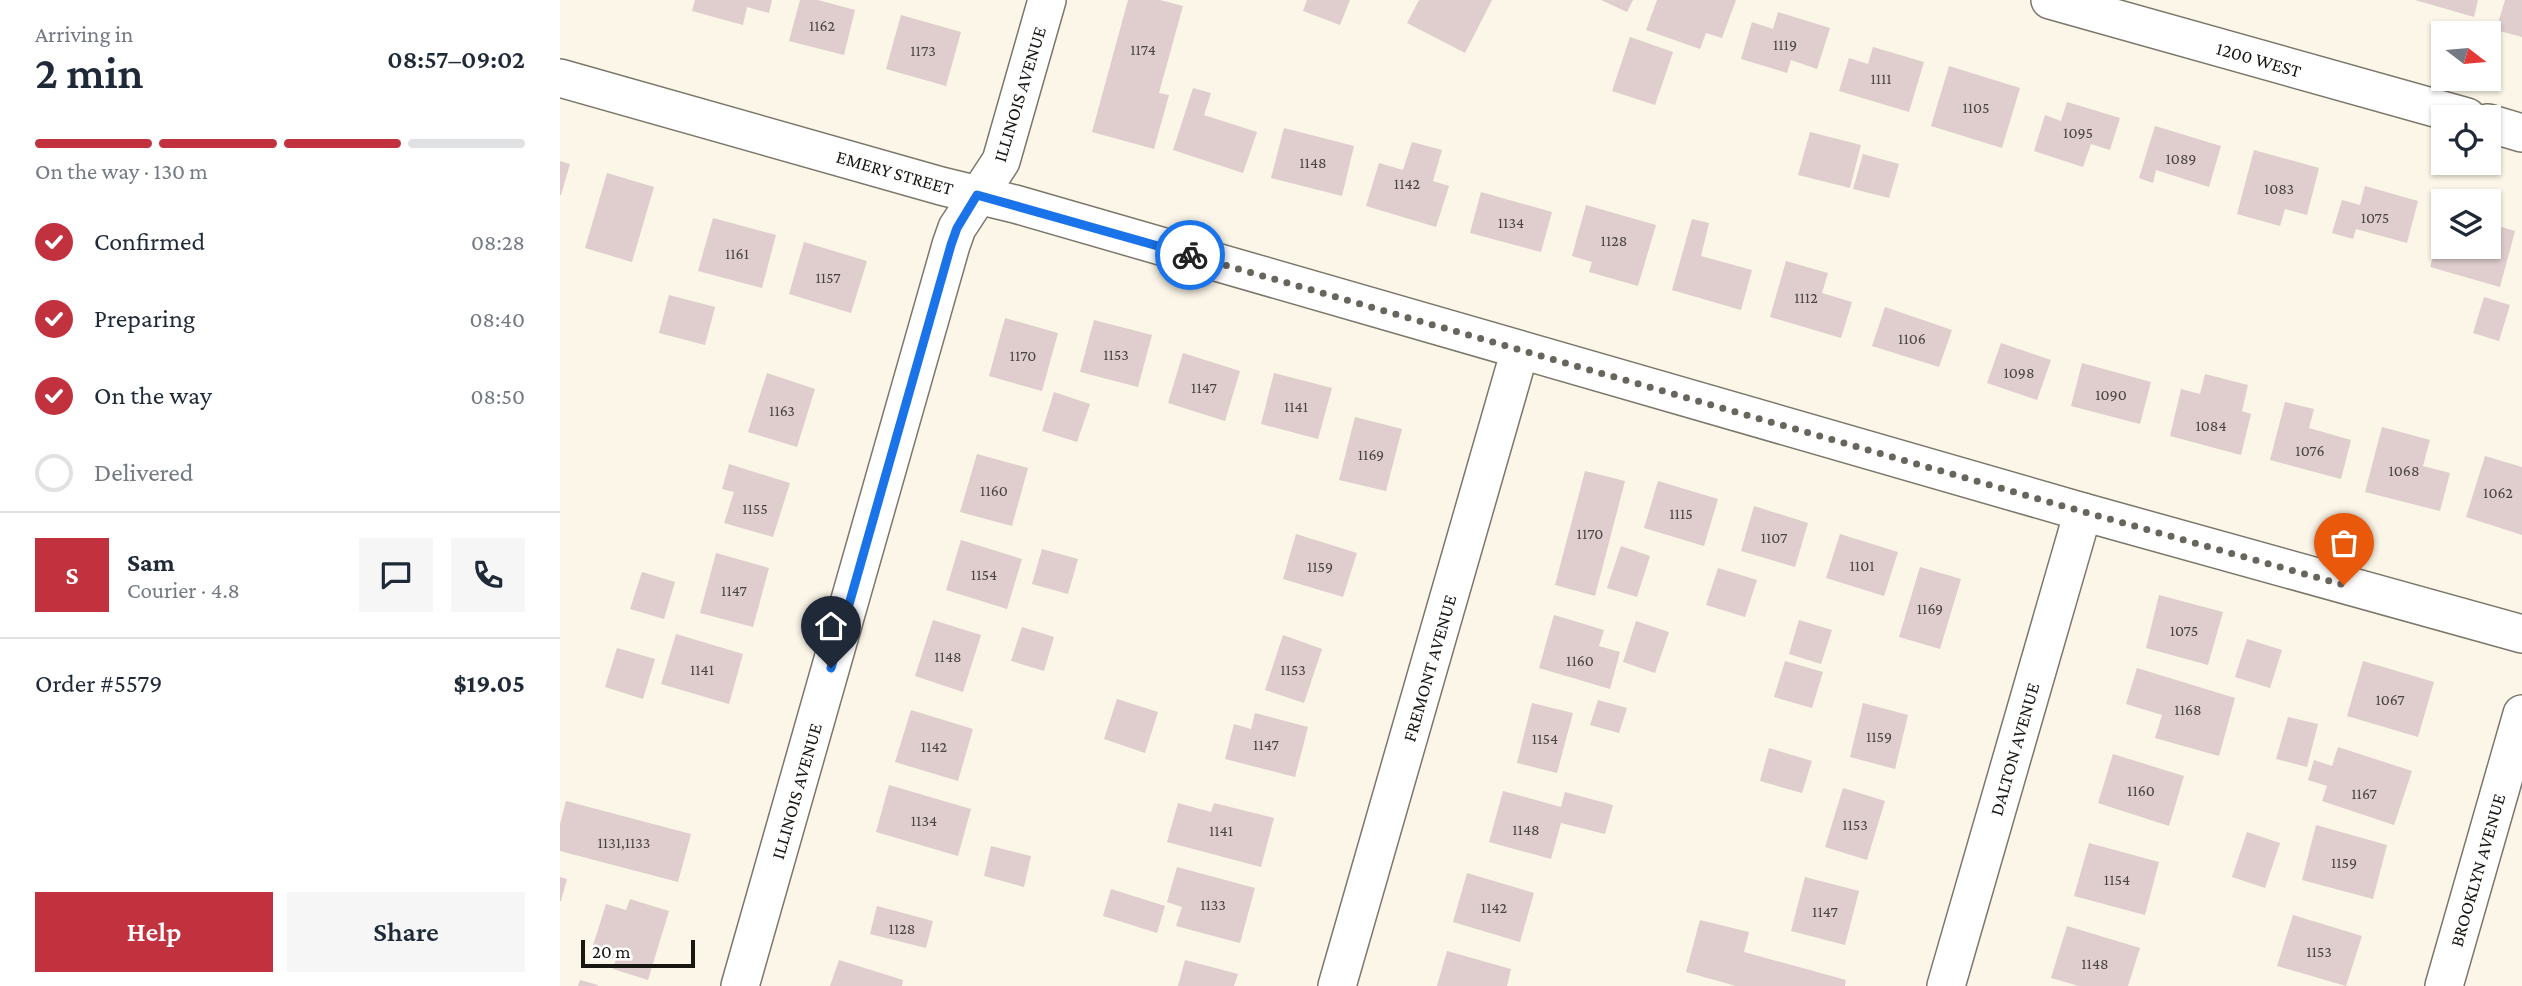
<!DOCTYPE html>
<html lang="en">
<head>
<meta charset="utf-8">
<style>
	:root { --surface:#fff; --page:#f6f6f7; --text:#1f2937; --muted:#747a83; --line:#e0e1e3; --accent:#c1313e }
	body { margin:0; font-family:"Crimson Pro",serif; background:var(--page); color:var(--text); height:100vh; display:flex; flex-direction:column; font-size:26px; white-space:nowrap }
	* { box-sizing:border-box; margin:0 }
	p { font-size:23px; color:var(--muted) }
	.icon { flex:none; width:38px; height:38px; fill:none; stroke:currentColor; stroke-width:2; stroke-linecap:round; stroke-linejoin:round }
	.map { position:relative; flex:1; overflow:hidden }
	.sheet { display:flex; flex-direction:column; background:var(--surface); width:560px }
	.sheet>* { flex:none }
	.needle { width:46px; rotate:106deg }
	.tools { position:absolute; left:1871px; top:21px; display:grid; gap:14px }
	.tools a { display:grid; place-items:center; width:70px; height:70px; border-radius:0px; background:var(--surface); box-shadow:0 2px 5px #0004; font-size:35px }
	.scale { position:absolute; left:21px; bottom:18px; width:114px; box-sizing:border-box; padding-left:7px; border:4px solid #191712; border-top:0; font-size:19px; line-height:24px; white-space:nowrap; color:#191712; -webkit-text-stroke:5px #fff; paint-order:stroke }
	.pin { position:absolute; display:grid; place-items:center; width:60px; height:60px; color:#fff; margin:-72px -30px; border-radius:50% 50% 50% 0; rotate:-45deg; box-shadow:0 0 7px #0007 }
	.pin .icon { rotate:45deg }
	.courier { position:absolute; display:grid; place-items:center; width:70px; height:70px; margin:-35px; border:5px solid #1a73e8; border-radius:50%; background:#fff; color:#222; box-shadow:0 2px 9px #0007 }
	.overview em { font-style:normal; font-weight:600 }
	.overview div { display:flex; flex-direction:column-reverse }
	.overview { display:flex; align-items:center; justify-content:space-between; height:119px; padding:0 35px }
	h1 { font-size:46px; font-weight:600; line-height:52px }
	.bar { display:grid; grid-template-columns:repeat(4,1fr); gap:10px 7px; align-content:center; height:84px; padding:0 35px }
	.bar i { height:9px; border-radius:5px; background:var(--line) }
	.bar .current { background:var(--accent) }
	.bar p { grid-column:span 4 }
	.line { display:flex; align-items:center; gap:18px; padding:0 35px; border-top:2px solid var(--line) }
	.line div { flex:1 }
	.round { display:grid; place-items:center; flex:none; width:74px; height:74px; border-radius:0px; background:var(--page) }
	ol { padding:0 35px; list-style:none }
	li { display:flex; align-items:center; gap:21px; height:77px }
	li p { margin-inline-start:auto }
	li .icon { padding:7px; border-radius:50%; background:var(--accent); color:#fff; stroke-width:4 }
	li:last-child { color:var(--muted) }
	li i { width:38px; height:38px; border:4px solid var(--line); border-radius:50% }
	.primary-button { display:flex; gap:14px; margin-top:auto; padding:14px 35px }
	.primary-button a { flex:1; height:80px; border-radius:0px; background:var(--accent); color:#fff; font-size:28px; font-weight:600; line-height:80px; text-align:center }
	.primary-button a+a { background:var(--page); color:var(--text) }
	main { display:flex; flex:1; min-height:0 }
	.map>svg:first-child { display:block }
	.building { fill:#dfcecd }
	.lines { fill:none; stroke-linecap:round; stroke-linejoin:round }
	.minor-casing { stroke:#7c776b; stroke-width:40 }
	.minor { stroke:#fff; stroke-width:37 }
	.done { stroke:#68655d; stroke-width:7; stroke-dasharray:0 12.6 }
	.route { stroke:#1a73e8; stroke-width:9 }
	.labels { text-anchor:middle; stroke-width:6; stroke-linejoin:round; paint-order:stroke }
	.number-label { font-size:16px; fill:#4a4541 }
	.street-label { font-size:19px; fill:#191712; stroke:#fff }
</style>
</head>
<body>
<main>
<section class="sheet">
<div class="overview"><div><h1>2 min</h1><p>Arriving in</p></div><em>08:57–09:02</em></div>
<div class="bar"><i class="current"></i><i class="current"></i><i class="current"></i><i></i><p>On the way · 130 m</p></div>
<ol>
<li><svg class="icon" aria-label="check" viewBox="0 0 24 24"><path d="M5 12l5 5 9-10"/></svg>Confirmed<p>08:28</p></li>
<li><svg class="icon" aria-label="check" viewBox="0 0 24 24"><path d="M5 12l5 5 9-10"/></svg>Preparing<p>08:40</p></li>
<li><svg class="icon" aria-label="check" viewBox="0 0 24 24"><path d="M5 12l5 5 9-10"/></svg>On the way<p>08:50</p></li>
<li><i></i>Delivered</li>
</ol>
<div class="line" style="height:126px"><b class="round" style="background:var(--accent);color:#fff">S</b><div><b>Sam</b><p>Courier · 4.8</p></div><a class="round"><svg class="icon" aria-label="chat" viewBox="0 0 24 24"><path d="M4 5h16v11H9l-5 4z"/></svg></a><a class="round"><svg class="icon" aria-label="phone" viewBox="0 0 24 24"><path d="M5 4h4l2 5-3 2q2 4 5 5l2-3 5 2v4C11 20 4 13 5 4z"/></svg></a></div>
<div class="line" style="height:91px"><div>Order #5579</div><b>$19.05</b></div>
<div class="primary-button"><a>Help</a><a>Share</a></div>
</section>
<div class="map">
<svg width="1962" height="986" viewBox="0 0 1962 986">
	<rect width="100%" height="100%" fill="#fbf6e7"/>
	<!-- building -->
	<g class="building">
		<path d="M135,0H212L209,13L187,7L183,25L132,11Z"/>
		<path d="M240,0H258L295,10L284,55L229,41Z"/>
		<path d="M568,0H600L623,6L599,93L609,95L594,149L532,132Z"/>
		<path d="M747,0H790L780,25L743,11Z"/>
		<path d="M859,0H932L905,53L847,23Z"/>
		<path d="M1041,0H1073L1067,12Z"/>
		<path d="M1097,0H1176L1162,38L1146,33L1140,49L1086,30Z"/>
		<path d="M1855,0H1918L1914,17Z"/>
		<path d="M1945,0H1962V37L1936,30Z"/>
		<path d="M1218,12L1270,28L1257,69L1231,60L1227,73L1181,59L1192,22L1213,29Z"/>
		<path d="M341,15L401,32L386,86L326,69Z"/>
		<path d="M1070,37L1113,52L1095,105L1052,91Z"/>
		<path d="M1313,47L1364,62L1349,112L1279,91L1289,58L1308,64Z"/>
		<path d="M1389,66L1460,88L1442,148L1371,126Z"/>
		<path d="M633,88L651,93L644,115L697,132L683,173L613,150Z"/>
		<path d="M1507,102L1560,118L1550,150L1531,144L1523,167L1474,151L1485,115L1501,121Z"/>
		<path d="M1595,126L1661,146L1649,187L1596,170L1593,183L1579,178Z"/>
		<path d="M724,128L794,146L782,196L711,178Z"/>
		<path d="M1250,132L1301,145L1290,188L1238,175Z"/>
		<path d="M852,142L882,150L873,181L889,186L876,227L806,206L819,163L843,170Z"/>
		<path d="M1694,150L1759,168L1747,215L1725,209L1720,226L1677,214Z"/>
		<path d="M1303,154L1339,164L1329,198L1293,189Z"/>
		<path d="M0,161L10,164L1,195H0Z"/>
		<path d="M47,173L94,187L72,262L25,248Z"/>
		<path d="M1805,186L1858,201L1847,243L1796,229L1793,239L1772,233L1782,200L1800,205Z"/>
		<path d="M921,192L992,212L981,252L910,233Z"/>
		<path d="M1026,205L1096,225L1078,286L1029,272L1032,262L1012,256Z"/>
		<path d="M153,218L216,235L202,288L138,271Z"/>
		<path d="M1132,219L1149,223L1141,256L1192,270L1181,310L1112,290Z"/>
		<path d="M1928,223L1955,231L1940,287L1870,267L1882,224L1883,247H1928Z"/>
		<path d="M244,242L307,261L291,313L229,294Z"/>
		<path d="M1226,261L1268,273L1262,293L1292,302L1281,338L1210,317Z"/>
		<path d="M109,295L155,307L145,345L99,333Z"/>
		<path d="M1924,297L1950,305L1939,341L1913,333Z"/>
		<path d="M1325,307L1392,330L1379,367L1312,346Z"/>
		<path d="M445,318L498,333L482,391L429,376Z"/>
		<path d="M534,320L592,335L578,387L520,372Z"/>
		<path d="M1441,343L1491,360L1477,400L1427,383Z"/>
		<path d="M623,353L680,371L665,421L608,403Z"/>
		<path d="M1522,363L1591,382L1580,424L1511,406Z"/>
		<path d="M207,373L255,389L237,447L188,432Z"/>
		<path d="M714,373L772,388L758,439L701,424Z"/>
		<path d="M1645,374L1688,385L1682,411L1691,414L1681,455L1610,436L1621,389L1640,394Z"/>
		<path d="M494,392L530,404L517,442L482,431Z"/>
		<path d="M1725,402L1754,409L1749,428L1791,440L1781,479L1710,460Z"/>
		<path d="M795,417L842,429L826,491L779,480Z"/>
		<path d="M1822,427L1870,440L1863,466L1890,473L1880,511L1805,492Z"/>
		<path d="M417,454L468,468L452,526L400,512Z"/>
		<path d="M1925,456L1962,467V535L1906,517Z"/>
		<path d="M169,464L230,483L213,537L164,523L174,492L162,489Z"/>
		<path d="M1025,471L1065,481L1035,596L995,585Z"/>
		<path d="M1098,481L1158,499L1144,546L1084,528Z"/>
		<path d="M1194,506L1248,523L1235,567L1181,551Z"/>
		<path d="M736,534L797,553L783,597L723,579Z"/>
		<path d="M1280,534L1338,552L1324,596L1266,578Z"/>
		<path d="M401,540L462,559L447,609L386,590Z"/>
		<path d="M1061,546L1090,556L1077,597L1047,588Z"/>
		<path d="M482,549L518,559L508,594L472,584Z"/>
		<path d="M156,553L209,568L193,627L140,613Z"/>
		<path d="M1360,567L1401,579L1380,649L1339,637Z"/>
		<path d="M1158,568L1197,580L1185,617L1146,605Z"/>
		<path d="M82,572L115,582L104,619L70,609Z"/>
		<path d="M1599,595L1663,612L1648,665L1586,648Z"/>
		<path d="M994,615L1044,630L1039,646L1060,652L1050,689L979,668Z"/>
		<path d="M373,620L421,635L403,692L355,676Z"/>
		<path d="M1239,620L1272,630L1261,664L1229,654Z"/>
		<path d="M1076,621L1109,632L1095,673L1063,662Z"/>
		<path d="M462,627L494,637L484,671L451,661Z"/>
		<path d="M116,634L183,654L169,704L101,684Z"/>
		<path d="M723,635L762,649L744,703L705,690Z"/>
		<path d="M1687,639L1722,650L1710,688L1675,677Z"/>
		<path d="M57,648L95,659L83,699L45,687Z"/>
		<path d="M1225,661L1263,672L1252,708L1214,697Z"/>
		<path d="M1803,661L1874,682L1858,737L1787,716Z"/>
		<path d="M1577,668L1675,698L1659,756L1595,738L1602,715L1566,704Z"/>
		<path d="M557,699L598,712L585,753L544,739Z"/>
		<path d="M1038,700L1067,708L1059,733L1030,725Z"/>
		<path d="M972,703L1013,713L997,773L957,763Z"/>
		<path d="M1303,703L1348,715L1335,769L1290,757Z"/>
		<path d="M351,710L413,729L398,781L335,762Z"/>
		<path d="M695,713L748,727L735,777L665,759L674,724L691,729Z"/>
		<path d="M1728,717L1758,724L1747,767L1716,759Z"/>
		<path d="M1778,747L1852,771L1834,825L1762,801L1767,786L1748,780L1754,760L1772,766Z"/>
		<path d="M1209,748L1252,761L1242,793L1200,781Z"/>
		<path d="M1553,754L1624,776L1609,826L1538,803Z"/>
		<path d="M329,785L411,809L398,856L316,832Z"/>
		<path d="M1283,788L1325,801L1307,860L1265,847Z"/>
		<path d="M943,791L1001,807L1005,792L1053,805L1045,834L1001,823L991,859L929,842Z"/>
		<path d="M6,801L131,834L118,882L0,851V824Z"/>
		<path d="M618,803L651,812L654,803L714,818L701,867L607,842Z"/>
		<path d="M1756,825L1827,845L1813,899L1742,880Z"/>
		<path d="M1687,832L1720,843L1705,888L1672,877Z"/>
		<path d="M1529,843L1599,862L1585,915L1514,896Z"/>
		<path d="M431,846L471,856L464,887L424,876Z"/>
		<path d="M617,867L695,888L680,943L616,926L622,907L607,902Z"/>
		<path d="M907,873L974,893L960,942L893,922Z"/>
		<path d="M0,877L7,879L1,901H0Z"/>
		<path d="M1245,877L1299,891L1285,945L1231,931Z"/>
		<path d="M551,889L605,906L597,933L543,916Z"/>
		<path d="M70,899L109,911L88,980L53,969L56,959L31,952L46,904L66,910Z"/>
		<path d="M317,906L373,921L366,948L310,934Z"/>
		<path d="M1733,915L1802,936L1786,986L1717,966Z"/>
		<path d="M1140,920L1189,932L1184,952L1286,980L1285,986H1176L1126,972Z"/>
		<path d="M1507,926L1580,948L1568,986H1519L1491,978Z"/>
		<path d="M887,951L951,969L947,986H877Z"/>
		<path d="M279,960L343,980L342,986H270Z"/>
		<path d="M625,960L678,974L674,986H618Z"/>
		<path d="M20,980L38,985V986H18Z"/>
	</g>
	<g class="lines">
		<!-- minor casing -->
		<g class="minor-casing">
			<g id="minor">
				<path d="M1490,0L1907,117"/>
				<path d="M0,78L381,186L455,204L1523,512L1962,634"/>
				<path d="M1928,123L1962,133"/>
				<path d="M180,986L391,245L397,228L441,161L487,0"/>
				<path d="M777,986L960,350"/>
				<path d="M1386,986L1523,512"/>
				<path d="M1884,986L1962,714"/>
			</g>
		</g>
		<!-- minor -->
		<use href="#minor" class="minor"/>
	</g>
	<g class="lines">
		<!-- done -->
		<path class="done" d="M630,255L1496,504L1784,585"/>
		<!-- route -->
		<path class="route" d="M271,668L391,245L397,228L417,195L630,255"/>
	</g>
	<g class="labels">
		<!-- number labels -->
		<g class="number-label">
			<text x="262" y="31">1162</text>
			<text x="1225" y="50">1119</text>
			<text x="583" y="55">1174</text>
			<text x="363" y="56">1173</text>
			<text x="1321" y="84">1111</text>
			<text x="1416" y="113">1105</text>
			<text x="1518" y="138">1095</text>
			<text x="1621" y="164">1089</text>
			<text x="753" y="168">1148</text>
			<text x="847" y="189">1142</text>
			<text x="1719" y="194">1083</text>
			<text x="1815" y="223">1075</text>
			<text x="951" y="228">1134</text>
			<text x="1054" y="246">1128</text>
			<text x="177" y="259">1161</text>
			<text x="268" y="283">1157</text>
			<text x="1246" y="303">1112</text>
			<text x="1352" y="344">1106</text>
			<text x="556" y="360">1153</text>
			<text x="463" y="361">1170</text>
			<text x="1459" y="378">1098</text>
			<text x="644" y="393">1147</text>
			<text x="1551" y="400">1090</text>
			<text x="736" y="412">1141</text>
			<text x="222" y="416">1163</text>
			<text x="1651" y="431">1084</text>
			<text x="1750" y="456">1076</text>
			<text x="811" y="460">1169</text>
			<text x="1844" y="476">1068</text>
			<text x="434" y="496">1160</text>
			<text x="1938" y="498">1062</text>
			<text x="195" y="514">1155</text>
			<text x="1121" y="519">1115</text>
			<text x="1030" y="539">1170</text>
			<text x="1214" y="543">1107</text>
			<text x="1302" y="571">1101</text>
			<text x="760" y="572">1159</text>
			<text x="424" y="580">1154</text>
			<text x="174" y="596">1147</text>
			<text x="1370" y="614">1169</text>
			<text x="1624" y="636">1075</text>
			<text x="388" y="662">1148</text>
			<text x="1020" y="666">1160</text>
			<text x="142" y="675">1141</text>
			<text x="733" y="675">1153</text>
			<text x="1830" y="705">1067</text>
			<text x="1628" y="715">1168</text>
			<text x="1319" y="742">1159</text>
			<text x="985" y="744">1154</text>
			<text x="706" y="750">1147</text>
			<text x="374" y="752">1142</text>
			<text x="1581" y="796">1160</text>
			<text x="1804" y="799">1167</text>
			<text x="364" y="826">1134</text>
			<text x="1295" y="830">1153</text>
			<text x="966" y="835">1148</text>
			<text x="661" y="836">1141</text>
			<text x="64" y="848">1131,1133</text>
			<text x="1784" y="868">1159</text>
			<text x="1557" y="885">1154</text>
			<text x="653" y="910">1133</text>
			<text x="934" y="913">1142</text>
			<text x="1265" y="917">1147</text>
			<text x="342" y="934">1128</text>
			<text x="1759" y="957">1153</text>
			<text x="1535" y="969">1148</text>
		</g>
		<!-- street labels -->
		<g class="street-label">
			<text transform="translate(1699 59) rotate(16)" y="7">1200 WEST</text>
			<text transform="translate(459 94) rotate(-73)" y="7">ILLINOIS AVENUE</text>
			<text transform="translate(335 172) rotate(16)" y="7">EMERY STREET</text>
			<text transform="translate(869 668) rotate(-74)" y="7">FREMONT AVENUE</text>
			<text transform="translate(1454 749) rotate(-74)" y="7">DALTON AVENUE</text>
			<text transform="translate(236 791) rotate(-74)" y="7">ILLINOIS AVENUE</text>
			<text transform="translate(1917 870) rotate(-74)" y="7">BROOKLYN AVENUE</text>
		</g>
	</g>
</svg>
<div class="tools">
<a><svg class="needle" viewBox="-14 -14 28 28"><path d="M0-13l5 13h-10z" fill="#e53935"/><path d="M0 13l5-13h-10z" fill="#747a83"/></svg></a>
<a><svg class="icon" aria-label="locate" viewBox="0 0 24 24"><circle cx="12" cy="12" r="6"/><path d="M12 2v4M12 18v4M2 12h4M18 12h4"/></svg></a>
<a><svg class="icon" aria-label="layers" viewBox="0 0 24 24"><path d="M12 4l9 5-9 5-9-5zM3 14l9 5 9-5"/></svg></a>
</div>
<div class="scale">20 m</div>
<div class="pin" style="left:1784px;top:585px;background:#ea580c"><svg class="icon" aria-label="bag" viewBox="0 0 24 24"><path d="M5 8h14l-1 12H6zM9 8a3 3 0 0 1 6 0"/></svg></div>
<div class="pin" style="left:271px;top:668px;background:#1f2937"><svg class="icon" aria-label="home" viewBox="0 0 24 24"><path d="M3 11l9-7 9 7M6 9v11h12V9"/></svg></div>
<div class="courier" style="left:630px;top:255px"><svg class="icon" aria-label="bike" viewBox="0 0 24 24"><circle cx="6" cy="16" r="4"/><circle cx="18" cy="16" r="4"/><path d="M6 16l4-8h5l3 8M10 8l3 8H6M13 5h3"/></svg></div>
</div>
</main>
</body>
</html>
